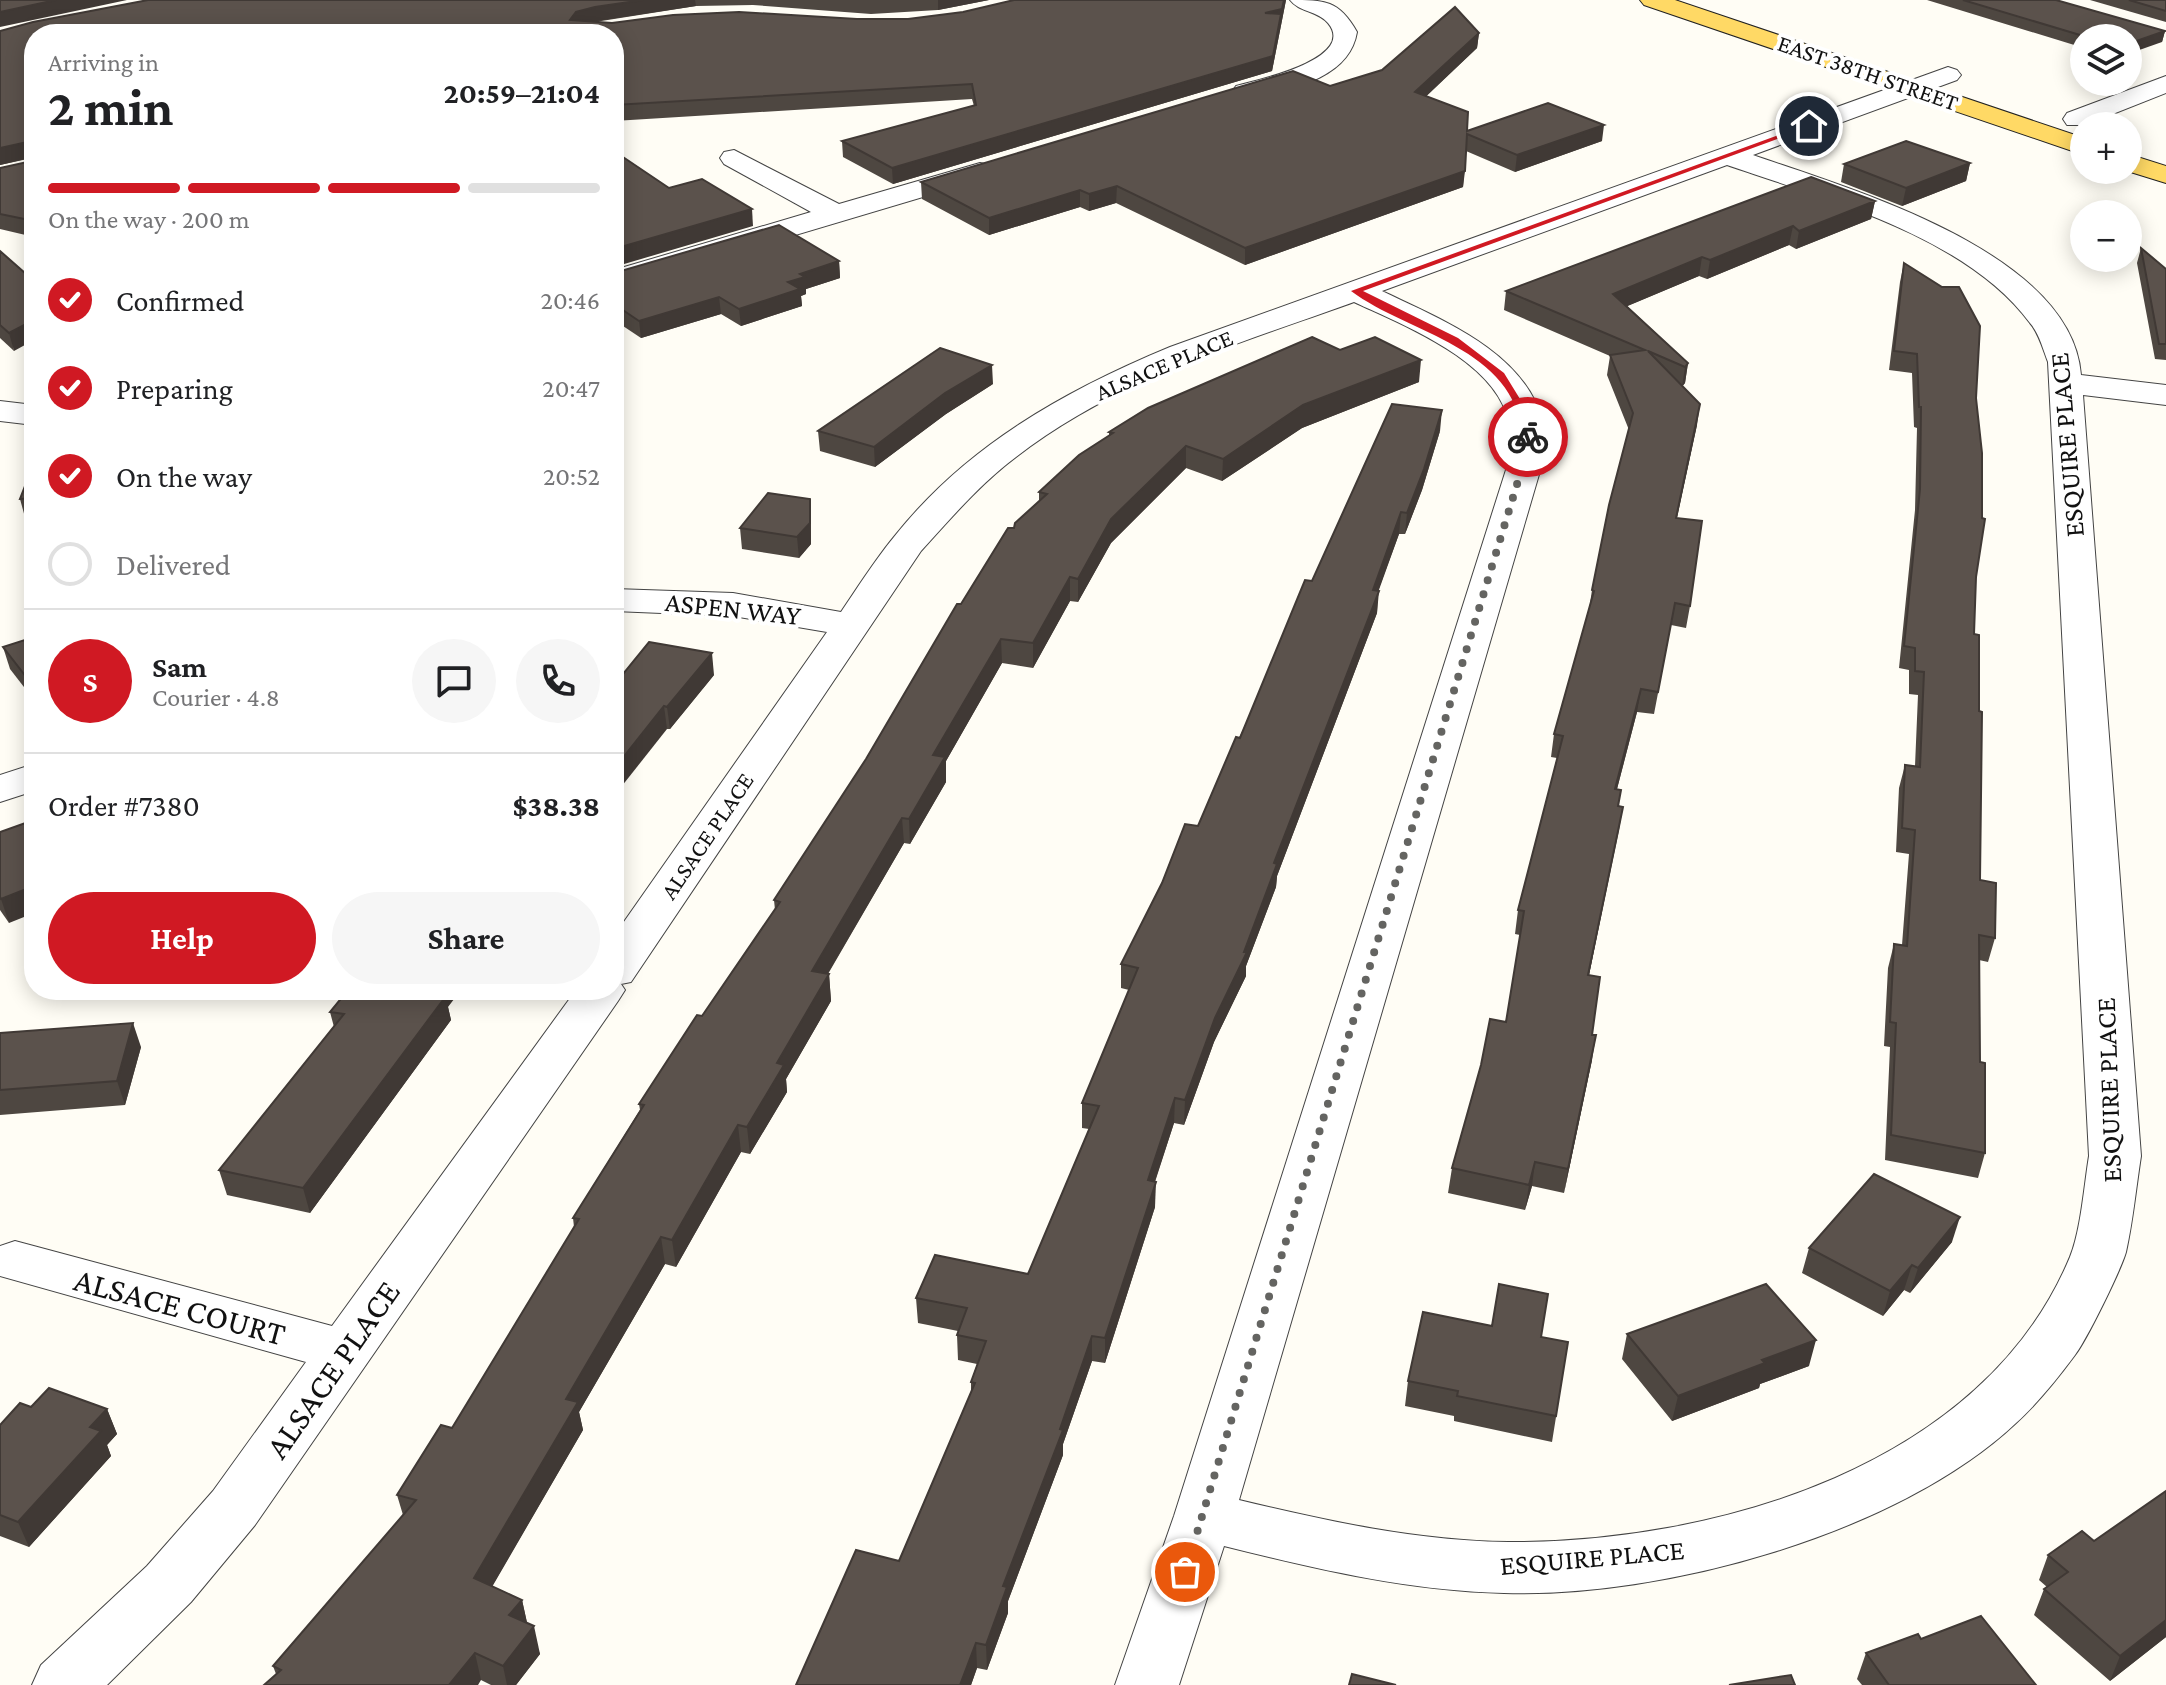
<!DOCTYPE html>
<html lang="en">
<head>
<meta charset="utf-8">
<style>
	:root { --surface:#fff; --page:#f6f6f6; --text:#202124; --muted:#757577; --line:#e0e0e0; --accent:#d01923 }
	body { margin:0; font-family:"Crimson Pro",serif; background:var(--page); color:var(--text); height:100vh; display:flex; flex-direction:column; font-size:30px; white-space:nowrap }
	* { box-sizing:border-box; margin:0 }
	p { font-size:26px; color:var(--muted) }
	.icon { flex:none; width:44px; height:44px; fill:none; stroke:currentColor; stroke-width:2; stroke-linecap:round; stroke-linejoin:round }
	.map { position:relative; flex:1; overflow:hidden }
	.side { position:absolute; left:24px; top:24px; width:600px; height:976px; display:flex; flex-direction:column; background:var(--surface); border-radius:32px; box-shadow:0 4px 20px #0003 }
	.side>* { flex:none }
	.fabs { position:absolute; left:2070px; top:24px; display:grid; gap:16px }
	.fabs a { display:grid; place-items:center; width:72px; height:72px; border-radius:50%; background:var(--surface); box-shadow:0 4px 20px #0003; font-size:40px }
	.pin { position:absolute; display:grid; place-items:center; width:68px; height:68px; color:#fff; margin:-34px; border:4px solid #fff; border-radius:50%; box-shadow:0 2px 8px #0007 }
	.courier { position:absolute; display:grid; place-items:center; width:80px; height:80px; margin:-40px; border:6px solid #d01923; border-radius:50%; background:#fff; color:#222; box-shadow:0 2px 10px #0007 }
	.summary em { font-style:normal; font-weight:700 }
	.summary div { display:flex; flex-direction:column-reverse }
	.summary { display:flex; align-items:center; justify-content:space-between; height:136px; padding:0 24px }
	h1 { font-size:52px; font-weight:700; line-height:60px }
	.bar { display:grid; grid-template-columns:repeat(4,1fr); gap:12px 8px; align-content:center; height:96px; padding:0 24px }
	.bar i { height:10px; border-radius:6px; background:var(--line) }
	.bar .current { background:var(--accent) }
	.bar p { grid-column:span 4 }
	.line { display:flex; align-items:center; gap:20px; padding:0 24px; border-top:2px solid var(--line) }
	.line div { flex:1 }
	.round { display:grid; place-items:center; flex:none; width:84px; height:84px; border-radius:42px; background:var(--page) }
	ol { padding:0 24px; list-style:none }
	li { display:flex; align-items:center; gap:24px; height:88px }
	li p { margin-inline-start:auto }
	li .icon { padding:8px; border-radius:50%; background:var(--accent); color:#fff; stroke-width:4 }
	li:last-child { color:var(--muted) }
	li i { width:44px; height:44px; border:4px solid var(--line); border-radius:50% }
	.primary-button { display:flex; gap:16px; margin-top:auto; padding:16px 24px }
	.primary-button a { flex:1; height:92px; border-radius:48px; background:var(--accent); color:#fff; font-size:32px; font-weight:700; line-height:92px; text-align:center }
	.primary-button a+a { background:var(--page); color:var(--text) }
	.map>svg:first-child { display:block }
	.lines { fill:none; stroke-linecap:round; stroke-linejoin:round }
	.minor-casing { stroke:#444; stroke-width:2 }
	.major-casing { stroke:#222; stroke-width:2 }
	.minor { fill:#fff; fill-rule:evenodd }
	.major { fill:#ffd965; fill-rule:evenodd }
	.wall { fill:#4e4741 }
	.shaded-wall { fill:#403935 }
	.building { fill:#5b524c; stroke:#403935; stroke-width:2 }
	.route { fill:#d01923 }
	.done { stroke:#646461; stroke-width:8; stroke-dasharray:0 14.4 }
	.labels { text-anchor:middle; stroke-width:8; stroke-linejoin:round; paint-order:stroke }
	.far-street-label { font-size:24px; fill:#111; stroke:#fff }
	.street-label { font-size:28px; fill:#111; stroke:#fff }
	.near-street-label { font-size:34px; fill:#111; stroke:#fff }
</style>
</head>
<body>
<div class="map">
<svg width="2166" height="1685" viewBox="0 0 2166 1685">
	<rect width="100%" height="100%" fill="#fffdf5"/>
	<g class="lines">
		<!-- minor casing -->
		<g class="minor-casing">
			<g id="minor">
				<path d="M1290,0C1325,0 1339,0 1357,32C1349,81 1285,90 1245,100L1236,98L1232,92L1236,86C1255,81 1358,59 1328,23C1318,11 1299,12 1290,0Z"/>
				<path d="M1948,67L1957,70L1961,75L1957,80L1753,155C1850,189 2072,252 2081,375L2166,385V405L2083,395L2141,1156C2136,1188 2133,1221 2126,1252C2121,1270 2087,1339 2075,1355C2058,1378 2037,1404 2016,1423C1898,1534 1663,1598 1504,1593C1409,1591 1316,1569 1224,1546L1179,1685H1115L1174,1516L1511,454C1510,444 1511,433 1509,423C1497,361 1405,326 1354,302C1238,344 1115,380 1016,457C980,484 951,518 921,551L631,982L621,984L625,990L618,1001L255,1525L191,1602L107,1685H32L41,1665L147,1566L213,1491L306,1362L0,1276V1246L15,1241L332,1326L576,990H614V936L827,632L733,616L614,611V589L733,593L841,612C858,587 875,560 894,537C966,446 1064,391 1170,347ZM1727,165C1825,199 1966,236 2030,323C2039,333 2043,349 2048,362L2089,1156C2084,1186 2081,1230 2070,1257C1983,1466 1717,1543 1508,1542C1417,1541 1327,1521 1239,1500L1545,454C1545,444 1545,432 1543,423C1526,352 1440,319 1382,291Z"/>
				<path d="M2166,76V93L2085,125H2067L2063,119L2067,113Z"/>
				<path d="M734,150L839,204L980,163L990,165L994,171L990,177L614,289V270L811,212L724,164L720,158L724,152Z"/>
				<path d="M0,401L34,405V425L0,421Z"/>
				<path d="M34,764V791L0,802V775Z"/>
			</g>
		</g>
		<!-- major casing -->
		<g class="major-casing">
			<g id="major">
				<path d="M1640,0H1675L2084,138V155L1644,5Z"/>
				<path d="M2128,154L2166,166V183L2124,170H2128Z"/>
			</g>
		</g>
		<!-- minor -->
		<use href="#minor" class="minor"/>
		<!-- major -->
		<use href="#major" class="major"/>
	</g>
	<!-- wall -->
	<g class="wall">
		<path d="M148,0H989L938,10L871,14L753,5L696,6L595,22L612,23L908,19L963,12L1014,0H1286L1272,71L893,184L843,157L842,141L974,106L972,99L614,121V34H34V237L0,229V168L32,161V158L0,165V31Z"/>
		<path d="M1927,0H2055L2165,31L2162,42L2128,38H2084V48Z"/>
		<path d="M2090,0H2166V22Z"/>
		<path d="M1479,33L1477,48L1426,96L1467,131L1602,141L1515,172L1466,151L1463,187L1245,265L1116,203L1089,211L1080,207L989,235L922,199L921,182L1330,86L1382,70Z"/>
		<path d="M1970,163L1966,181L1902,206L1841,182L1844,164Z"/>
		<path d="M1875,201L1871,219L1796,249L1789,245L1707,279L1699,276L1627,306L1688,363L1685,383L1682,386L1697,425L1677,518L1690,606L1686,628L1671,625L1654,714L1637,712L1617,789L1618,806L1623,807L1589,975L1592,1060L1564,1193L1532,1186L1525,1210L1448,1193L1452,1168L1506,1022L1520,935L1515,934L1518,910L1557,758L1551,757L1554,734L1589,610L1592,590L1629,430L1607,375L1610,356L1504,310L1506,291Z"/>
		<path d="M2141,248L2166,269V360L2155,359L2137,263Z"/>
		<path d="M0,251L14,351L0,338Z"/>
		<path d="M839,261L840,278L806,289V294L801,296L802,306L741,326L721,314L641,338L614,320V273Z"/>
		<path d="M1904,263L1976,398V577L1974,634L1980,880L1995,938L1988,962L1979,960L1980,1062L1985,1153L1978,1178L1885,1160L1890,1047L1884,1046L1888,968L1894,944L1902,945L1909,854L1896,852L1899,788L1905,765L1915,766L1918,695L1909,694V670L1899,668L1915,510L1917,428L1914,427L1912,373L1889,370L1900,282Z"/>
		<path d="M1340,350L1419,382L1302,428L1222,481L1186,468L1111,543L1078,602L1070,601L1033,668L1002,663L946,761V782L910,844L904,843L828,974H829L831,1001L786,1079L787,1092L750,1154L741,1152L676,1267L665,1264L579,1412L583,1430L492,1586L522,1600L527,1623L540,1654L516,1685H491L481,1680L276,1674L273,1666L403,1515L397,1495L452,1428L574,1227L573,1218L640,1110L639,1104L702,1016L775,910L774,900L866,759L961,604L1014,528L1039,501V492L1109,436V432Z"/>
		<path d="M993,384L946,414L875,467L820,451L818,431Z"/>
		<path d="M1440,431L1422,490L1405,534H1399L1378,591L1377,613L1277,876L1276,887L1246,966V976L1214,1042L1184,1125L1174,1123L1155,1182V1207L1105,1363L1092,1361L1063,1444V1455L1008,1601V1613L987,1670L977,1668L971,1685H796L899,1561L971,1392V1382L977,1364L958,1360L957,1335L958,1331L918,1323L916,1298L1028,1274L1089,1129L1082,1128V1103L1129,990L1121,988V964L1198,826L1312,581Z"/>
		<path d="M34,463V520L26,521L20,499Z"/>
		<path d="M811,520V544L799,558L742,549L740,528Z"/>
		<path d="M34,637V700L10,669L3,647Z"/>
		<path d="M714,675L670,729H667L614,685Z"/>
		<path d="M0,832L9,923L0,910Z"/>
		<path d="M448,1007L451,1020L310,1213L227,1195L219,1170L334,1027L330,1012Z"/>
		<path d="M0,1033L141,1047L125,1105L0,1115Z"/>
		<path d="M1952,1242L1910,1293L1904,1290L1883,1316L1802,1273L1809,1248Z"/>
		<path d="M1627,1334L1809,1366L1760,1384L1759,1388L1672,1421L1622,1359Z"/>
		<path d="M1541,1337L1568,1342L1552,1442L1454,1421V1416L1405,1406L1408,1381Z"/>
		<path d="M31,1407L107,1409L117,1434L107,1445L111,1456L29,1547L0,1536V1425Z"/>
		<path d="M2094,1541L2166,1637L2110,1681L2034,1615L2044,1589L2047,1587L2039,1580L2048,1555Z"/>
		<path d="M1921,1639L2036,1685H1862L1857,1679L1866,1653Z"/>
	</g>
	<!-- shaded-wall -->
	<g class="shaded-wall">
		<path d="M56,0H127L0,27V12Z"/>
		<path d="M643,0H695L696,6L597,21L577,26L570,20L576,12L595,7Z"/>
		<path d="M938,0H989L938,10Z"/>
		<path d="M1284,0H1286L1272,71L893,184L892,168L1265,13Z"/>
		<path d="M2165,31L2162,42L2128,54V44Z"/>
		<path d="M1479,33L1477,48L1414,108L1415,92Z"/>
		<path d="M1604,125L1602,141L1515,172L1517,155Z"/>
		<path d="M618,129L620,144L614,147V131Z"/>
		<path d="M32,141L34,157L0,165V148Z"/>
		<path d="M1970,163L1966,181L1902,206L1906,188Z"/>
		<path d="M1465,171L1463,187L1245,265V248Z"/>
		<path d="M1117,186L1116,203L1089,211V194Z"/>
		<path d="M1080,190V207L989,235V218Z"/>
		<path d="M1875,201L1871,219L1796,249L1799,231Z"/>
		<path d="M752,209L753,226L614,267V249Z"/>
		<path d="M1793,226L1789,245L1707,279L1710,260Z"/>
		<path d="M1702,257L1699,276L1611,313L1613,294Z"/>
		<path d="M839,261L840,278L806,289V294L801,296L802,306L741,326L739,309L788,282L800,274Z"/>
		<path d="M719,297L721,314L641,338L639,321Z"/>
		<path d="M34,320V340L14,351L9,333Z"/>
		<path d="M1421,360L1419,382L1302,428L1222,481L1223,459L1303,405Z"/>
		<path d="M1688,363L1685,383L1682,387L1685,367Z"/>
		<path d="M992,365L993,384L946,414L875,467L874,447L945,393Z"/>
		<path d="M1700,404L1697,425L1672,539L1676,518Z"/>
		<path d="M1442,410L1440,431L1422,490L1405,534L1407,513Z"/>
		<path d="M1186,446V468L1111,543L1078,602V579L1111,519Z"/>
		<path d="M810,499L811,544L799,558L797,537Z"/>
		<path d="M1401,512L1399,534L1371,612L1373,590Z"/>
		<path d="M1070,577V601L1033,668V643Z"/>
		<path d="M1379,591L1377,613L1277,876L1276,887L1246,966V976L1214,1042L1184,1125L1185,1100L1215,1018L1244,952L1274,863Z"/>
		<path d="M1001,639L1002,663L946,761V782L910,844L909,819L933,755Z"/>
		<path d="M712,653L714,675L670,729L667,707Z"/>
		<path d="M1641,689L1637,712L1611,812L1615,789Z"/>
		<path d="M664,706L667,729L614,796V769Z"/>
		<path d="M1623,807L1619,830L1584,999L1588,975Z"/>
		<path d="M902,818L904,843L814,997L812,971Z"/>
		<path d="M34,886V913L9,923L1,899Z"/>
		<path d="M829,974L831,1001L786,1079L787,1092L750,1154L747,1127L777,1063Z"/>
		<path d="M437,990H461L448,1007L451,1020L310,1213L303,1188Z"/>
		<path d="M133,1023L141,1047L125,1105L117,1081Z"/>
		<path d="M1596,1035L1592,1060L1564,1193L1568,1169Z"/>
		<path d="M1175,1098L1174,1123L1147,1205L1148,1180Z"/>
		<path d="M738,1125L741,1152L676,1267L672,1240Z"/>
		<path d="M1535,1162L1532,1186L1525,1210L1529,1185Z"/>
		<path d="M1156,1182L1155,1207L1105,1363V1338Z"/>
		<path d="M1960,1217L1952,1242L1910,1293L1918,1268Z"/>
		<path d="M661,1237L665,1264L579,1412L583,1430L481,1606L474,1578L566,1399Z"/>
		<path d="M1912,1265L1904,1290L1883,1316L1890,1291Z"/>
		<path d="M1092,1336V1361L1063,1444V1455L1008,1601V1613L987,1670L986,1645L1003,1586L1060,1429Z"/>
		<path d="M1816,1340L1809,1366L1760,1384L1759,1388L1672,1421L1678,1396L1762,1360Z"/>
		<path d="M107,1409L117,1434L107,1445L111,1456L29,1547L18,1522L90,1427Z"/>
		<path d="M522,1600L528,1627L509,1615Z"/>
		<path d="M2166,1620V1637L2110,1681L2120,1656Z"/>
		<path d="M534,1626L540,1654L516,1685H507L503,1666Z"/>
		<path d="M976,1643L977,1668L971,1685H960Z"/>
		<path d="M475,1653L481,1680L478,1685H449Z"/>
	</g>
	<!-- building -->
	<g class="building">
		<path d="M0,0H56L0,12Z"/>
		<path d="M148,0H643L595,7L576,12L570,20L612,23L673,15L739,12L857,19H908L963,12L1014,0H1284L1282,9L1265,13L1281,14L1273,56L892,168L842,141L976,105L972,84L614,105V34H34V221L0,214V168L32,161V141L0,148V31L33,22Z"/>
		<path d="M1963,0H2056L2165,31L2128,44V38H2090Z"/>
		<path d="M2129,0H2166V11Z"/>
		<path d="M1455,7L1479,33L1415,92L1468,112L1467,131L1548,103L1604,125L1517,155L1467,134L1465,171L1245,248L1117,186L1089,194L1080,190L989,218L921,182L1293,71L1330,86L1382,70Z"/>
		<path d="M1906,141L1970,163L1906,188L1844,164Z"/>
		<path d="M614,151L669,188L702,179L752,209L614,249Z"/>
		<path d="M1811,177L1875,201L1799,231L1793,226L1710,260L1702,257L1613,294L1688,363L1685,367L1648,351L1700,404L1676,518L1702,521L1690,606L1675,603L1658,692L1641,689L1615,789L1621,790L1618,806L1623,807L1588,975L1600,977L1592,1035H1596L1568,1169L1535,1162L1529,1185L1452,1168L1481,1065L1490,1019L1506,1022L1524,911L1518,910L1563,736L1554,734L1594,591L1592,590L1609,505L1633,413L1610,355L1645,350L1506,291Z"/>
		<path d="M779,225L839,261L800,274L805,277L788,282L800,289L739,309L719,297L639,321L614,304V273Z"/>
		<path d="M2141,248L2166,269V344H2159Z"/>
		<path d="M0,251L34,281V320L9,333L0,325Z"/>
		<path d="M1904,263L1942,287H1959L1980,326L1976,398L1982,453V518L1985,519L1976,577L1974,634L1979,635V711L1982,712L1980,880L1996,883L1995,938L1979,935L1980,1062L1985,1063V1153L1891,1135L1896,1023L1890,1022L1894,944L1907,946L1915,830L1902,828L1905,765L1920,767L1924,672L1915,671V648L1904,646L1920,489L1921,407H1919L1917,354L1894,351Z"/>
		<path d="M1312,337L1340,350L1375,337L1421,360L1303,405L1223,459L1186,446L1111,519L1078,579L1070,577L1033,643L1001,639L933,755L945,757L909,819L902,818L812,971L829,974L777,1063L784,1065L747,1127L738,1125L672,1240L661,1237L566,1399L578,1402L474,1578L522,1600L509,1615L534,1626L503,1666L475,1653L449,1685H264L281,1670L273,1666L416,1500L397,1495L441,1425L452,1428L579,1219L573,1218L644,1105L639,1104L697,1015L702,1016L780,902L774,900L866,759L957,604H961L1008,528H1014L1015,523L1047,494L1039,492L1079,455L1113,433L1109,432L1148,408Z"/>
		<path d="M940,348L992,365L945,393L874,447L818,431Z"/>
		<path d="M1392,404L1442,410L1424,469L1407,513L1401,512L1373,590L1379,591L1274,863L1277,864L1244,952H1247L1215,1018L1185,1100L1175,1098L1148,1180L1156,1182L1105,1338L1092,1336L1060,1429L1063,1430L1003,1586L1007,1587L986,1645L976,1643L960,1685H796L856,1550L899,1561L975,1383L971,1382L986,1341L957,1335L967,1308L916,1298L935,1255L1028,1274L1099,1106L1082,1103L1138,968L1121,964L1162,883L1185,824L1198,826L1236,737L1240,738L1305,580L1312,581Z"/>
		<path d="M34,463V498L20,499Z"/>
		<path d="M768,493L810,499V523L797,537L740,528Z"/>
		<path d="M34,637V687L3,647Z"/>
		<path d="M649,642L712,653L667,707L664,706L614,769V685Z"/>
		<path d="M34,820V886L1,899L0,897V832Z"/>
		<path d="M348,990H437L434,994L446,996L303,1188L219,1170L344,1014L330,1012Z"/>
		<path d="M133,1023L117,1081L0,1090V1033Z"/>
		<path d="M1874,1174L1960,1217L1918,1268L1912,1265L1890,1291L1809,1248Z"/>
		<path d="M1499,1284L1548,1294L1541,1337L1568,1342L1556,1416L1457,1396L1458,1391L1408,1381L1423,1312L1492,1326Z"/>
		<path d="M1766,1284L1816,1340L1762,1360L1765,1363L1678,1396L1627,1334Z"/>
		<path d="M49,1388L107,1409L90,1427L101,1431L18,1522L0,1515V1425L20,1403L31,1407Z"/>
		<path d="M2166,1491V1620L2120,1656L2044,1589L2068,1572L2048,1555L2082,1531L2094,1541Z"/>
		<path d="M1981,1616L2036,1685H1889L1866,1653L1918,1634L1921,1639Z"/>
		<path d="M1352,1674L1396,1685H1349Z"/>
		<path d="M1791,1675L1795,1685H1729Z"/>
	</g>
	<!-- route -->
	<path class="route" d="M1806,125L1813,126L1363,291L1458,338L1504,373L1531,417L1532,439L1523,437C1514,346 1410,335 1351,291Z"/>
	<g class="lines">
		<!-- done -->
		<path class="done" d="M1185,1572L1518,481L1526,463L1528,437"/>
	</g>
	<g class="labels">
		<!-- far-street labels -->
		<g class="far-street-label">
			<text transform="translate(1868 73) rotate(19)" y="8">EAST 38TH STREET</text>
			<text transform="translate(1164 365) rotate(-23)" y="8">ALSACE PLACE</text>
			<text transform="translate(707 836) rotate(-56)" y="8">ALSACE PLACE</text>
		</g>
		<!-- street labels -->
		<g class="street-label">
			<text transform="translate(2066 445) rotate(-95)" y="10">ESQUIRE PLACE</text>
			<text transform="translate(733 608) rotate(6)" y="10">ASPEN WAY</text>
			<text transform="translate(2108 1090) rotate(-92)" y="10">ESQUIRE PLACE</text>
			<text transform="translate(1592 1557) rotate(-5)" y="10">ESQUIRE PLACE</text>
		</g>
		<!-- near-street labels -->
		<g class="near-street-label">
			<text transform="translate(180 1306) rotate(15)" y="12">ALSACE COURT</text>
			<text transform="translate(332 1369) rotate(-55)" y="12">ALSACE PLACE</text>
		</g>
	</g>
</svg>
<div class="fabs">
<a><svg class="icon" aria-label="layers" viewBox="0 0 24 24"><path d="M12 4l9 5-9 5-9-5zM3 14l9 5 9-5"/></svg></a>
<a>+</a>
<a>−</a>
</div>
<div class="pin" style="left:1185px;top:1572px;background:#ea580c"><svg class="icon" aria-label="bag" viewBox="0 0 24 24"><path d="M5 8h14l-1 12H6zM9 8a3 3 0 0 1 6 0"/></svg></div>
<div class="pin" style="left:1809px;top:126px;background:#1f2937"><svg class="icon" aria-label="home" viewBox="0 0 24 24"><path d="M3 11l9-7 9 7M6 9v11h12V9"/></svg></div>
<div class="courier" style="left:1528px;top:437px"><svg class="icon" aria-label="bike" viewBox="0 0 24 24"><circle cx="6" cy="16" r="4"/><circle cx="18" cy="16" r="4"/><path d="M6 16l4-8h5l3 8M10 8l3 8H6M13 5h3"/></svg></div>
<section class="side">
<div class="summary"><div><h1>2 min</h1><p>Arriving in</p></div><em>20:59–21:04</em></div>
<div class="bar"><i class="current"></i><i class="current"></i><i class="current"></i><i></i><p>On the way · 200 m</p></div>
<ol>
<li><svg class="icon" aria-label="check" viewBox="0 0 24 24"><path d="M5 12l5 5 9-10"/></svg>Confirmed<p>20:46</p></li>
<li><svg class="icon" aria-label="check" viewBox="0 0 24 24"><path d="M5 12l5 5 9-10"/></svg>Preparing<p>20:47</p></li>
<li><svg class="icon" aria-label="check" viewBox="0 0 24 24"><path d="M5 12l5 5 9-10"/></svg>On the way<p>20:52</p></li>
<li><i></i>Delivered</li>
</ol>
<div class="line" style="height:144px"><b class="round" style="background:var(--accent);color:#fff">S</b><div><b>Sam</b><p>Courier · 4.8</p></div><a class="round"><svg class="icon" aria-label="chat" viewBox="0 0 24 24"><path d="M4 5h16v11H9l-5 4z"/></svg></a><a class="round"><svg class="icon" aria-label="phone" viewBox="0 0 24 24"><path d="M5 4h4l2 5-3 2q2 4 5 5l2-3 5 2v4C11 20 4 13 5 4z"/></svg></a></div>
<div class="line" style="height:104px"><div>Order #7380</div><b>$38.38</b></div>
<div class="primary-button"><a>Help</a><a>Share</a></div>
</section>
</div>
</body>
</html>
